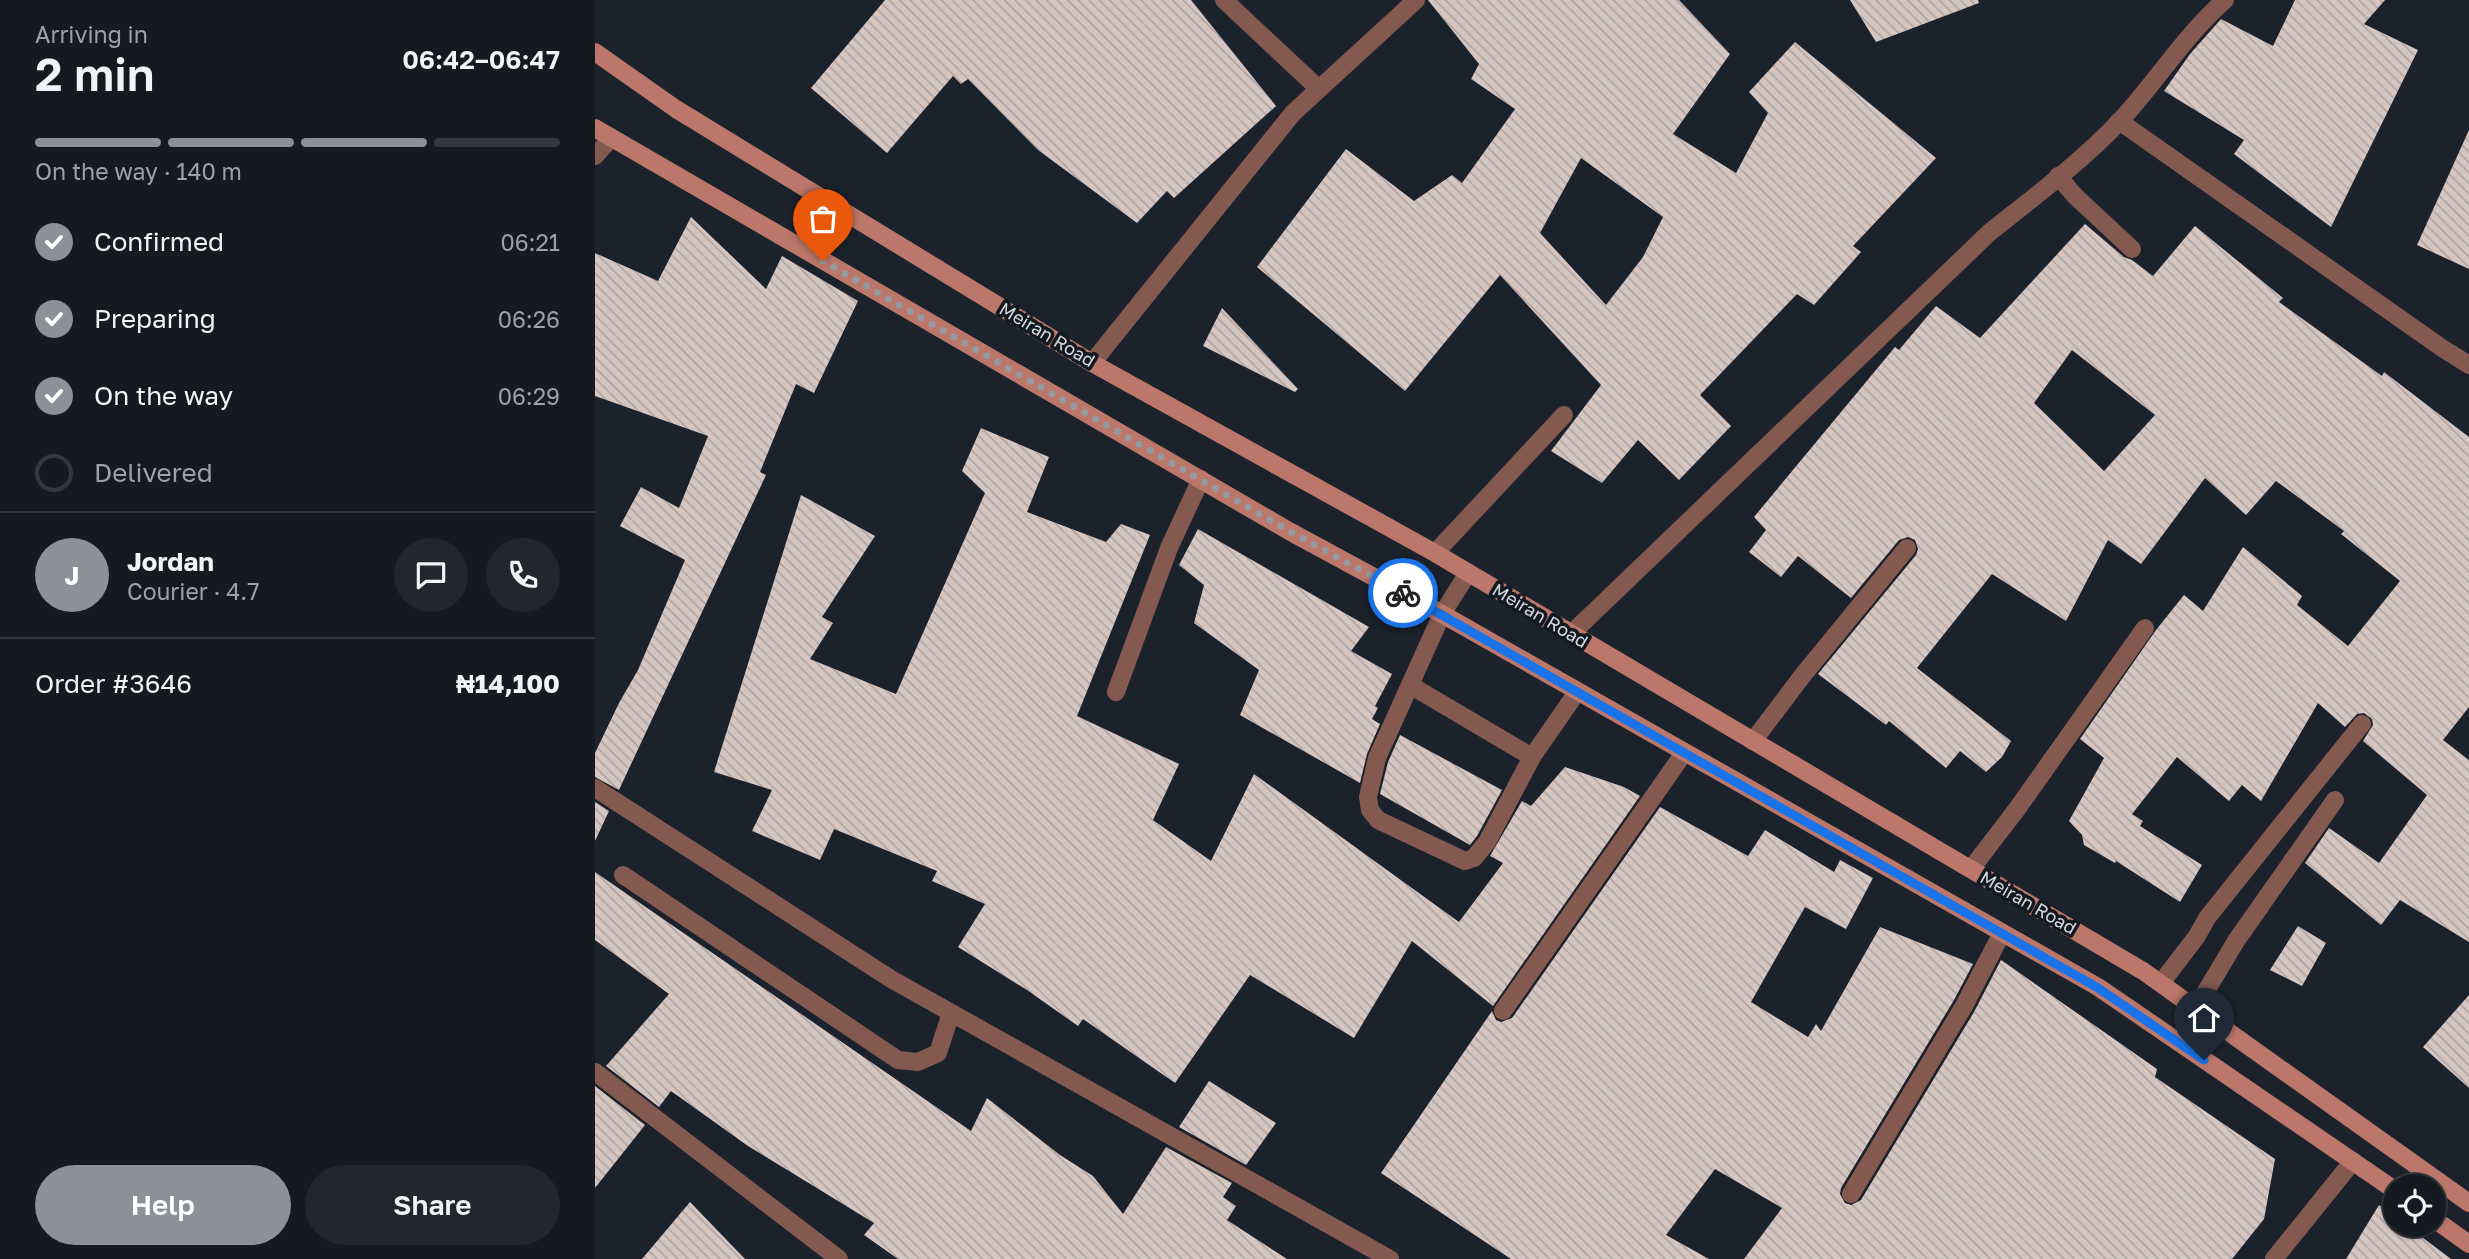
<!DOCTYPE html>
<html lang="en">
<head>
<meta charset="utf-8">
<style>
	:root { --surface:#151a20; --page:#22272d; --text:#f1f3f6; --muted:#9da1a5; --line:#34383e; --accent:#8c9099 }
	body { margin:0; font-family:"Golos Text",sans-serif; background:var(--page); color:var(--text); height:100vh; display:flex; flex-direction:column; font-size:26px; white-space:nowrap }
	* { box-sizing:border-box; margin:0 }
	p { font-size:23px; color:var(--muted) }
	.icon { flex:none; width:38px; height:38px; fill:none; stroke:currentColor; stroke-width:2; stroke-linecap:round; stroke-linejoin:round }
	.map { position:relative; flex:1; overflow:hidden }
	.side { display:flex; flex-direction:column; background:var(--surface); width:595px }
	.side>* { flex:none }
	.controls { position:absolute; left:1788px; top:1174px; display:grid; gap:14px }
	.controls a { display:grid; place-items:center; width:63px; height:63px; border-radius:50%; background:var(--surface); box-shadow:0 2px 5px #0004,0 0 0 2px var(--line); font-size:35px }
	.pin { position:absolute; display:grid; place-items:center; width:60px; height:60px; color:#fff; margin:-72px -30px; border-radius:50% 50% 50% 0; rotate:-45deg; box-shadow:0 0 7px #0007 }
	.pin .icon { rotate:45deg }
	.courier { position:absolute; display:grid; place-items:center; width:70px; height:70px; margin:-35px; border:5px solid #1a73e8; border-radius:50%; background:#fff; color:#222; box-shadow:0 2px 9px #0007 }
	.headline em { font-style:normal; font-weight:600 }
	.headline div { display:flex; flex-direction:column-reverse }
	.headline { display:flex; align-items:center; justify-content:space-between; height:119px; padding:0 35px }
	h1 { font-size:46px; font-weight:600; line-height:52px }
	.bar { display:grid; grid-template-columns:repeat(4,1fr); gap:10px 7px; align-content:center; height:84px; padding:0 35px }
	.bar i { height:9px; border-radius:5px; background:var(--line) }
	.bar .active { background:var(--accent) }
	.bar p { grid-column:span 4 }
	.line { display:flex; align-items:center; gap:18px; padding:0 35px; border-top:2px solid var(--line) }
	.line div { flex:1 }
	.round { display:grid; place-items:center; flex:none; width:74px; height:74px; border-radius:37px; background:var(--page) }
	ol { padding:0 35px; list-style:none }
	li { display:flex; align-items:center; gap:21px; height:77px }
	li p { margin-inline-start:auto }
	li .icon { padding:7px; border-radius:50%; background:var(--accent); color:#fff; stroke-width:4 }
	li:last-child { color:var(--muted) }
	li i { width:38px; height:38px; border:4px solid var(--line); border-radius:50% }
	.action { display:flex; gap:14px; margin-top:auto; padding:14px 35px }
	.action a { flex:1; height:80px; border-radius:42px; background:var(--accent); color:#fff; font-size:28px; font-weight:600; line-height:80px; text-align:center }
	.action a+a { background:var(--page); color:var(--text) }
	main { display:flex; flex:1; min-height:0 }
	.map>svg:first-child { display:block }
	.building { fill:url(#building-back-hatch); fill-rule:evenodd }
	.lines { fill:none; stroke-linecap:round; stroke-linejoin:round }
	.lane { stroke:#835950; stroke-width:18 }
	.street { stroke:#835950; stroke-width:18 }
	.secondary { stroke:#bb7769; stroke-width:18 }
	.done { stroke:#959aa1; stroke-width:7; stroke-dasharray:0 12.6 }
	.route { stroke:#1a73e8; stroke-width:9 }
	.labels { text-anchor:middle; stroke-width:7; stroke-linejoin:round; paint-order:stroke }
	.street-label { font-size:18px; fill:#d6dae0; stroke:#131921 }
</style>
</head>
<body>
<main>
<section class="side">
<div class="headline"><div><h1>2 min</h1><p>Arriving in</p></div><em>06:42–06:47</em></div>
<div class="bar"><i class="active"></i><i class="active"></i><i class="active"></i><i></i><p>On the way · 140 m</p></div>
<ol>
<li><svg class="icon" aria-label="check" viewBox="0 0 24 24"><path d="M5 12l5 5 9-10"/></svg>Confirmed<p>06:21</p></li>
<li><svg class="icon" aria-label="check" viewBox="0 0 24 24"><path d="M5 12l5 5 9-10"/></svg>Preparing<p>06:26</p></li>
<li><svg class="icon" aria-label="check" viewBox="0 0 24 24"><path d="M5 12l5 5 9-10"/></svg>On the way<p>06:29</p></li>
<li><i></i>Delivered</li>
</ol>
<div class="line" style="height:126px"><b class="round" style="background:var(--accent);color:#fff">J</b><div><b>Jordan</b><p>Courier · 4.7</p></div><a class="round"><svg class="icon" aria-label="chat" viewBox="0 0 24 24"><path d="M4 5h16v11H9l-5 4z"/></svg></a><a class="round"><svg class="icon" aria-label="phone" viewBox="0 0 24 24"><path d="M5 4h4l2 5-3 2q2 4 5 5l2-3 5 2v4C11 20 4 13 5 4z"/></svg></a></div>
<div class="line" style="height:91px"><div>Order #3646</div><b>₦14,100</b></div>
<div class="action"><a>Help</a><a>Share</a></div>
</section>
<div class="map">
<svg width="1874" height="1259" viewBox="0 0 1874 1259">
	<defs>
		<pattern id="building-back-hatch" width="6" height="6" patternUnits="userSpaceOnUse" patternTransform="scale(1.75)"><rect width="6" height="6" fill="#d6c6c2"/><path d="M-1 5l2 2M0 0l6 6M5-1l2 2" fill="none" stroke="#b0a5a2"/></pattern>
	</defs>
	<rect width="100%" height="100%" fill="#1c222b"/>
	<!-- building -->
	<g class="building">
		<path d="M290,0H596L681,106L579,198L572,191L542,223L443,150L373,79L366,84L358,76L292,153L216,88Z"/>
		<path d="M833,0H1084L1135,54L1078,134L1141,173L1173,113L1154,92L1200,42L1341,158L1258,246L1266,252L1219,305L1202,294L1105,395L1136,426L1084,480L1043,440L1007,483L956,451L1006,385L905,275L810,391L662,267L751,149L819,201L857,175L867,183L920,109L876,79L884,64ZM986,158L1068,217L1048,257L1011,305L945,233Z"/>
		<path d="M1255,0H1383L1384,3L1281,42Z"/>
		<path d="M1700,0H1790L1769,24L1823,50L1736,227L1639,154L1649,140L1569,91L1595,54L1626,19L1678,46Z"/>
		<path d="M1874,130V269L1822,245Z"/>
		<path d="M96,217L171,289L187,256L263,301L219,393L201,384L165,472L171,475L24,790L0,777V753L24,703L43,670L90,560L25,526L46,487L84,508L113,436L0,396V253L63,281Z"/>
		<path d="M1490,224L1529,257L1537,260L1558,276L1600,226L1688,298L1684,302L1787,376L1789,372L1874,437V707L1848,740L1874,760V942L1805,900L1786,925L1710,863L1734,828L1784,863L1832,795L1768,741L1778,725L1777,719L1769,713L1762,714L1750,727L1723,703L1666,801L1647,785L1634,801L1582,757L1537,814L1548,821L1545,826L1607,865L1585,902L1521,861L1520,863L1489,845L1487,835L1474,821L1509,758L1485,739L1561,630L1589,595L1608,611L1648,547L1707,596L1702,605L1753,646L1805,581L1746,534L1749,531L1681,481L1651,515L1610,478L1546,564L1513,540L1471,621L1397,574L1322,668L1416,741L1407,757L1391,772L1365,751L1351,768L1294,721L1291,725L1223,674L1321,555L1323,549L1320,540L1313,537L1304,540L1256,598L1203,556L1186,577L1154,552L1171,530L1159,517L1300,347L1304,350L1341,306L1385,338ZM1477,350L1560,415L1509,471L1439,403Z"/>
		<path d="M627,308L703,389L700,392L608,346Z"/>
		<path d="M386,428L454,457L432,512L511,542L526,524L555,535L482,716L584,764L558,820L616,861L659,774L864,922L908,863L895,856L927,801L936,806L970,767L1029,787L1045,796L898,1006L817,941L759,1038L655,975L580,1083L488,1019L483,1026L432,990L363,947L390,904L337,881L342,871L239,829L225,860L157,831L177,790L119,772L206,495L280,536L227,617L238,623L215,659L301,694L390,493L367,471Z"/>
		<path d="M603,529L774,627L756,651L797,674L780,706L783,708L777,719L785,724L772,754L765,783L645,715L664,670L599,623L609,585L584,565Z"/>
		<path d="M805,735L907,790L882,836L875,845L785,794L793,762Z"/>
		<path d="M0,802L14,811L0,841Z"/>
		<path d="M1065,807L1153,856L1170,830L1239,872L1245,860L1278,878L1251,929L1210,907L1156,1002L1213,1037L1221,1024L1226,1031L1285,927L1378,964L1359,1000L1246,1188L1245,1194L1250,1203L1256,1205L1266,1200L1379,1012L1406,960L1562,1069L1560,1077L1680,1159L1669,1219L1637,1259H1149L1187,1208L1120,1169L1071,1235L1114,1259H916L786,1173L897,1011L901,1020L906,1022L917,1018Z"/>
		<path d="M0,872L376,1131L392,1098L465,1155L498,1176L528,1214L571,1147L637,1183L628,1197L641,1206L632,1220L692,1259H303L269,1235L279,1223L153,1146L76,1091L64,1107L11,1066L74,994L0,940Z"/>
		<path d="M1703,926L1731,943L1707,986L1675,970Z"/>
		<path d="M1874,995V1088L1828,1047Z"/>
		<path d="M614,1081L681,1123L651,1165L584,1127Z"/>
		<path d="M0,1086L50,1125L0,1188Z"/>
		<path d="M95,1202L150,1259H47Z"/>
		<path d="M1784,1205L1801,1217V1225H1811L1856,1259H1751Z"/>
	</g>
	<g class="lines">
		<!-- lane -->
		<g class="lane">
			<path d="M1463,176L1480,196L1537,249"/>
			<path d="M840,553L969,415"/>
			<path d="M873,573L847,614L782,758L773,797L775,810L783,820L870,861L879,858L892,842L937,757L982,692"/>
			<path d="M815,685L937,757"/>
			<path d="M521,692L574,548L606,479"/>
			<path d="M1158,741L1208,675L1312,548"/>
			<path d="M1376,869L1422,809L1550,628"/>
			<path d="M28,875L303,1060L323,1062L343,1053L356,1013"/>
			<path d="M1566,983L1602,936L1612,918L1767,724"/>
			<path d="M1601,1008L1641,941L1740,800"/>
			<path d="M908,1011L1089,753"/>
			<path d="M1256,1194L1369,1006L1407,933"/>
		</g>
		<!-- street -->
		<g class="street">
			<path d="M629,0L724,89"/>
			<path d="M1524,121L1847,348L1874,365"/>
			<path d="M0,156L15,139"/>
			<path d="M497,363L698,113L821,0"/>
			<path d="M976,634L1395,232C1439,197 1486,162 1525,121C1561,82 1590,35 1630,0"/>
			<path d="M0,788L296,979L795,1259"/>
			<path d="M0,1072L244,1259"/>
			<path d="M1679,1259L1758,1161"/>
		</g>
		<!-- secondary -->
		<g class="secondary">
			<path d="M0,52L81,109L497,363L840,553L1548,971L1874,1203"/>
			<path d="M0,128L694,531L847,614L1503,987L1801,1191"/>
			<path d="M1839,1219L1874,1244"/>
		</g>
	</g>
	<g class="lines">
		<!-- done -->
		<path class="done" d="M228,261L694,531L808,593"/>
		<!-- route -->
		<path class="route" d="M808,593L1503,988L1609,1060"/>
	</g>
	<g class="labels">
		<!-- street labels -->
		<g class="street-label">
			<text transform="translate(452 335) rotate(31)" y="6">Meiran Road</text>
			<text transform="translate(945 616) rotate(31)" y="6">Meiran Road</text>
			<text transform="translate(1433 903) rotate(30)" y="6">Meiran Road</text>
		</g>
	</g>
</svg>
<div class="controls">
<a><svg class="icon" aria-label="locate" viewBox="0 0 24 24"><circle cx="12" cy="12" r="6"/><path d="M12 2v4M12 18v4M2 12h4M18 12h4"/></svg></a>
</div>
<div class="pin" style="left:228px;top:261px;background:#ea580c"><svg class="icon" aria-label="bag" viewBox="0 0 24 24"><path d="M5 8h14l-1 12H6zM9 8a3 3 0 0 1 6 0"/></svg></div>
<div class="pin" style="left:1609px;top:1060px;background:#1f2937"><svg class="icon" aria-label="home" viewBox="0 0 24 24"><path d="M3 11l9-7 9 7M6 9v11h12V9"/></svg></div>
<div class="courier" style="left:808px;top:593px"><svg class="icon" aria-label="bike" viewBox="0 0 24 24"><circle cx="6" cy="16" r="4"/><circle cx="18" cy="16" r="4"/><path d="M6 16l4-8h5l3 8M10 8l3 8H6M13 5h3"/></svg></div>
</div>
</main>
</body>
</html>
